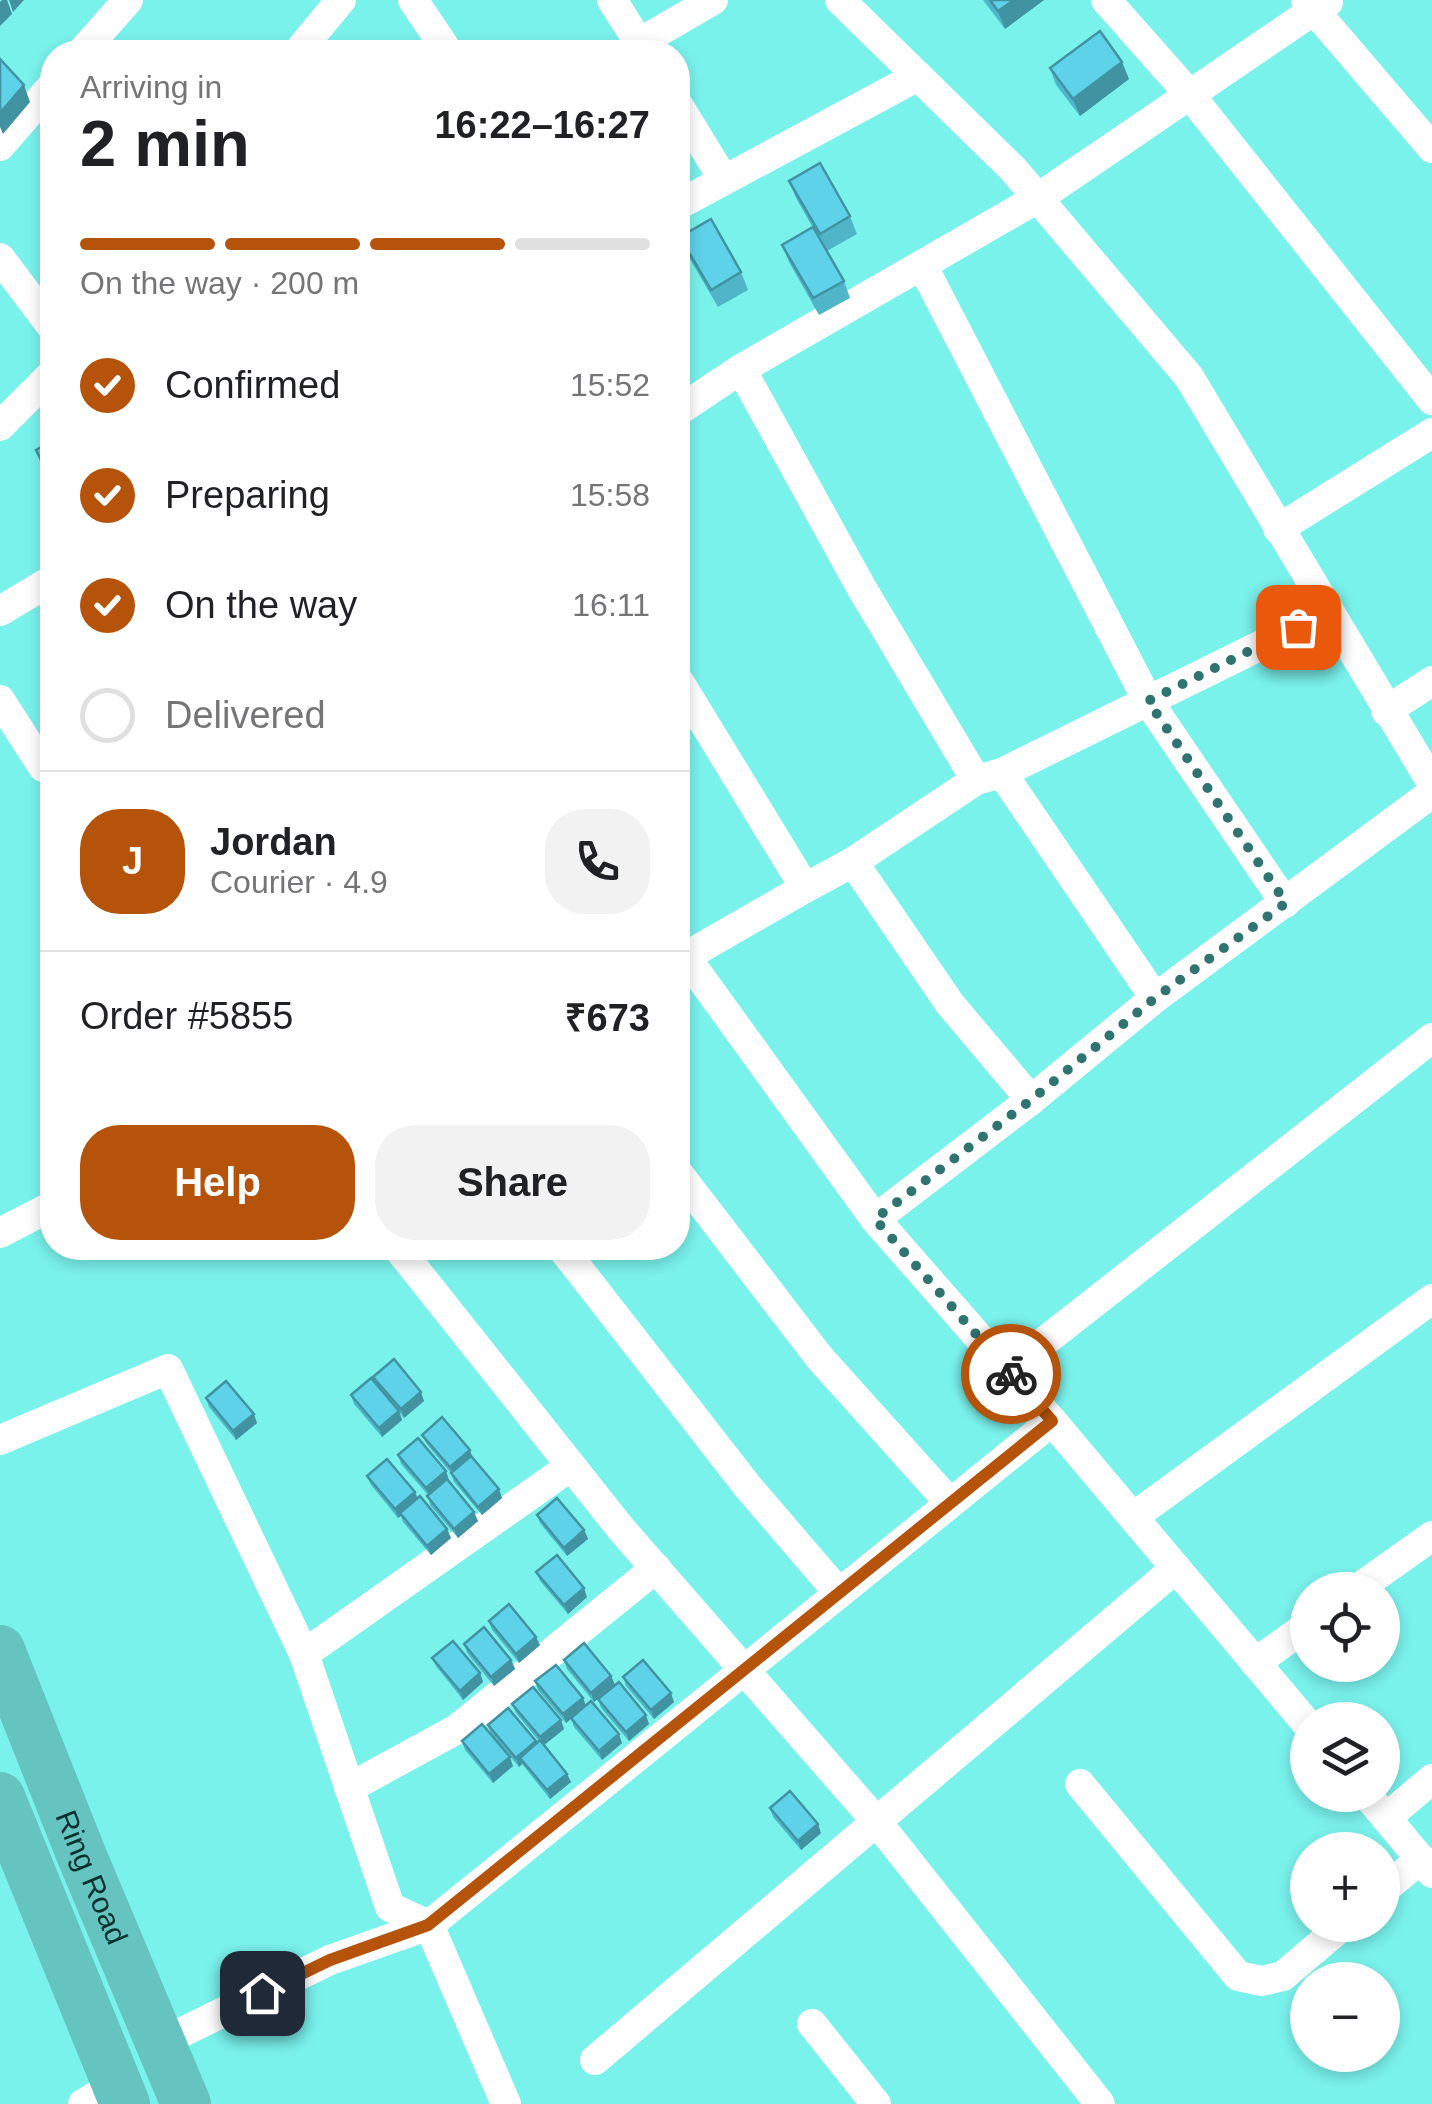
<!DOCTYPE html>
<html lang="en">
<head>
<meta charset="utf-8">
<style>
	:root { --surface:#fff; --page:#f2f2f2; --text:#202124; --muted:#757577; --line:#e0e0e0; --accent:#b45309 }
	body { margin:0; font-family:Arial,sans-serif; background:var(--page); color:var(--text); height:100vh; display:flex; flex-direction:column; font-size:38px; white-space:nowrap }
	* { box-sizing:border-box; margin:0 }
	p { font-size:32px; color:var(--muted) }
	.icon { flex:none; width:55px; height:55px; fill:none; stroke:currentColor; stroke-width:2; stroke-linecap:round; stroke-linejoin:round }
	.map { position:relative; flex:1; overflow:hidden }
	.details { position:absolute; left:40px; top:40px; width:650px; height:1220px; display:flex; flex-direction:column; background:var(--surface); border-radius:40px; box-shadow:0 5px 15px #0003 }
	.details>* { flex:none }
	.fabs { position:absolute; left:1290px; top:1572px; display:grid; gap:20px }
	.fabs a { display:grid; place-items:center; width:110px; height:110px; border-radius:50%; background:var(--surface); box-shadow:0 5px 15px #0003; font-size:50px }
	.pin { position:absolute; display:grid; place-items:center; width:85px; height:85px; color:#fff; margin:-42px; border-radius:20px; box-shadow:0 5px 15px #0006 }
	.courier { position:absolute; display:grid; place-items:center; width:100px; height:100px; margin:-50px; border:8px solid #b45309; border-radius:50%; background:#fff; color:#222; box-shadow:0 2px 12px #0007 }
	.headline em { font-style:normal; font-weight:700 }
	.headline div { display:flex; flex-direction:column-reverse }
	.headline { display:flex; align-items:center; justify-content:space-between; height:170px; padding:0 40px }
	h1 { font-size:65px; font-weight:700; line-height:75px }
	.bar { display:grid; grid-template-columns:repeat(4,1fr); gap:15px 10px; align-content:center; height:120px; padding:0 40px }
	.bar i { height:12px; border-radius:8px; background:var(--line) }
	.bar .selected { background:var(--accent) }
	.bar p { grid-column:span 4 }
	.line { display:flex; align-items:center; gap:25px; padding:0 40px; border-top:2px solid var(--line) }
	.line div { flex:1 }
	.round { display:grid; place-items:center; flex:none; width:105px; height:105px; border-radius:40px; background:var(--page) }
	ol { padding:0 40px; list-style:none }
	li { display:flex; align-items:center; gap:30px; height:110px }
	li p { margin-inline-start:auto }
	li .icon { padding:10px; border-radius:50%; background:var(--accent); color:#fff; stroke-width:4 }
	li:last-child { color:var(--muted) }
	li i { width:55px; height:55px; border:5px solid var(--line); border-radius:50% }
	.primary-button { display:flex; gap:20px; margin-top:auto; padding:20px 40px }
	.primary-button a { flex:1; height:115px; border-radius:40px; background:var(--accent); color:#fff; font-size:40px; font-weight:700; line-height:115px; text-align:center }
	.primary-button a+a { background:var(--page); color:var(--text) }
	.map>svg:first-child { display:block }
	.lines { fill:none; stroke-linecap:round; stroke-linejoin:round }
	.minor { stroke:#fff; stroke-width:30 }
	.trunk { stroke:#66c4c0; stroke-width:50 }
	.wall { fill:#50b5c8 }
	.shaded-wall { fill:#4193a2 }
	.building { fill:#5dd2e8; stroke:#4193a2; stroke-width:2.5 }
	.done { stroke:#307471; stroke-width:10; stroke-dasharray:0 18 }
	.route { stroke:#b45309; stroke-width:12 }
	.labels { text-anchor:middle; stroke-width:8; stroke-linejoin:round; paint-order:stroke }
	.street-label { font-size:30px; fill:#08302f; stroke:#a0fbf6 }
</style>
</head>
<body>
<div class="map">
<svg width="1432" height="2104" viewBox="0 0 1432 2104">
	<rect width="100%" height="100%" fill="#7af2ec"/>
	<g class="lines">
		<!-- minor -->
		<g class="minor">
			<path d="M413,0L448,52"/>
			<path d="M612,0L645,52"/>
			<path d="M840,0L1013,169L1189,377L1432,783"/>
			<path d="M1106,0L1190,95L1432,400"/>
			<path d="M1328,2L1314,10L1432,148"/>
			<path d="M639,43L713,0"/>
			<path d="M82,52L128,0"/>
			<path d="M298,52L341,0"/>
			<path d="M678,105L724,180"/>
			<path d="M0,146L52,86"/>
			<path d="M678,205L918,76"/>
			<path d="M0,258L52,327"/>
			<path d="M922,265L1148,701L1285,903"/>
			<path d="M741,369L861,587L976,780"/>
			<path d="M678,411L741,369L1038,198L1314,10L1306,0"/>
			<path d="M0,426L52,374"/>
			<path d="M1278,529L1432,433"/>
			<path d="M0,611L52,580"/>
			<path d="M678,680L805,888L678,961"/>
			<path d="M0,700L43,767"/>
			<path d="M1386,711L1432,681"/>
			<path d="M1002,773L1155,998"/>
			<path d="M853,862L950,1004L1031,1100"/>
			<path d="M805,888L853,862L976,780L1002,773L1328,612"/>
			<path d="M685,956L875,1219L1052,1421"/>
			<path d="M678,1173L819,1357L950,1503"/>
			<path d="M875,1219L1031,1100L1155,998L1432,793"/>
			<path d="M0,1233L52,1206"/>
			<path d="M398,1248L622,1530L877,1822L1100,2104"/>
			<path d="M562,1248L748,1487L839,1593"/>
			<path d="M1008,1370L1432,1038"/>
			<path d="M0,1440L168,1369L304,1654"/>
			<path d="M1133,1517L1432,1299"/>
			<path d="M1356,1590L1432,1536"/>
			<path d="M1255,1663L1308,1625"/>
			<path d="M1080,1784L1238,1976L1262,1981L1283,1976L1343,1925"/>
			<path d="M349,1788L457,1729L656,1568"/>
			<path d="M1367,1795L1432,1873"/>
			<path d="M1386,1818L1432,1779"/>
			<path d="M1382,1891L1421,1859"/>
			<path d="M429,1925L390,1907L304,1654L571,1466"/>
			<path d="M812,2024L876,2104"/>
			<path d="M160,2043L330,1960L429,1925"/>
			<path d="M595,2060L1176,1568"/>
			<path d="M83,2104L117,2084"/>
			<path d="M506,2104L429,1925L1052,1421L1308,1725"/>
		</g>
		<!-- trunk -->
		<g class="trunk">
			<path id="s1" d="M0,1650L81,1854L186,2104"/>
			<path d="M0,1797L125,2104"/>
		</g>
	</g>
	<!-- wall -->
	<g class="wall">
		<path d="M983,0H1044L1005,29Z"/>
		<path d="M1050,68L1129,79L1080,116L1056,85Z"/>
		<path d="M789,181L850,216L857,234L827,251L844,281L850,298L819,315L789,262L782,245L813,228L796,198Z"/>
		<path d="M680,237L741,272L748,290L718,307L687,254Z"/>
		<path d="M52,441V487L42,467L36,450Z"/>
		<path d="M373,1377L424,1401L404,1418L399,1412L402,1420L382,1437L354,1404L351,1395L376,1383Z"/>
		<path d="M206,1398L257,1423L236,1440L209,1407Z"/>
		<path d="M422,1435L473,1459L502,1498L482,1515L454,1482L451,1473L426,1443Z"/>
		<path d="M398,1455L446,1471L448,1480L478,1521L458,1538L430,1505L428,1495L401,1464Z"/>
		<path d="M367,1476L415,1492L418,1498L451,1538L431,1555L403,1522L401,1516L398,1518L371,1485Z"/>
		<path d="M537,1515L584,1530L588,1539L567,1556L540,1523Z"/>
		<path d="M536,1572L587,1597L568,1614L540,1581Z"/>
		<path d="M489,1621L540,1645L519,1663L492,1630Z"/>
		<path d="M464,1644L511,1660L515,1669L494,1686L467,1653Z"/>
		<path d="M432,1658L480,1673L483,1682L463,1700L436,1666Z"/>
		<path d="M564,1660L611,1676L615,1685L594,1702L567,1669Z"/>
		<path d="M623,1677L674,1702L654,1719L626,1686Z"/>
		<path d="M535,1681L583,1698L586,1706L622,1743L602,1760L574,1727L571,1719L566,1723L538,1690Z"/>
		<path d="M598,1699L649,1724L629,1741L601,1708Z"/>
		<path d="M512,1704L564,1729L544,1745L571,1782L550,1799L522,1764L519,1767L491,1734L488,1725L536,1741L537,1743L539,1741L516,1713Z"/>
		<path d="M462,1741L513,1766L493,1783L465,1750Z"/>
		<path d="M770,1808L821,1833L801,1850L773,1817Z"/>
	</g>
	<!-- shaded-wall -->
	<g class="shaded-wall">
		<path d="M2,0H7L12,14L0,26V2Z"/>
		<path d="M9,0H24L13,12Z"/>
		<path d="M1014,0H1044L1005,29L998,11Z"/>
		<path d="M1122,62L1129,79L1080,116L1073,99Z"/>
		<path d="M24,85L30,102L3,134L0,127V113Z"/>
		<path d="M421,1392L424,1401L404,1418L401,1409Z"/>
		<path d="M399,1411L402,1420L382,1437L379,1428Z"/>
		<path d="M254,1414L257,1423L236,1440L233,1431Z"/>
		<path d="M470,1450L473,1459L453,1476L450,1467Z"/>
		<path d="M446,1471L449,1480L429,1496L426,1488Z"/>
		<path d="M499,1489L502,1498L482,1515L478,1507Z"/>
		<path d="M415,1492L418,1501L398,1518L395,1509Z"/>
		<path d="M474,1512L478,1521L458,1538L454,1529Z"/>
		<path d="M447,1529L451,1538L431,1555L427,1546Z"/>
		<path d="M584,1530L588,1539L567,1556L564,1548Z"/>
		<path d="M584,1588L587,1597L568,1614L564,1605Z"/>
		<path d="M536,1637L540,1645L519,1663L516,1654Z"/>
		<path d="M511,1660L515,1669L494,1686L491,1677Z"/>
		<path d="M480,1673L483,1682L463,1700L460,1691Z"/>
		<path d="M611,1676L615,1685L594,1702L591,1693Z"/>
		<path d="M671,1693L674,1702L654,1719L651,1710Z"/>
		<path d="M583,1698L586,1706L566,1723L563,1714Z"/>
		<path d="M646,1715L649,1724L629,1741L626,1732Z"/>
		<path d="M561,1720L564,1729L543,1746L540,1737Z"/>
		<path d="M619,1734L622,1743L602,1760L599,1751Z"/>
		<path d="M536,1741L539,1750L520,1758L522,1764L519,1767L516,1758Z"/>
		<path d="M510,1757L513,1766L493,1783L489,1774Z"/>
		<path d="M567,1774L571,1782L550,1799L547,1790Z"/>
		<path d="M818,1824L821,1833L801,1850L798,1841Z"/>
	</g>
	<!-- building -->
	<g class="building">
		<path d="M990,0H1014L998,11Z"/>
		<path d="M1100,31L1122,62L1073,99L1050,68Z"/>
		<path d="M0,59L24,85L0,113Z"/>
		<path d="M820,163L850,216L820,234L789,181Z"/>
		<path d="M711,219L741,272L711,290L680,237Z"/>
		<path d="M813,227L844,281L813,298L782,245Z"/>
		<path d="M52,441V481L36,450Z"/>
		<path d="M394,1359L421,1392L401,1409L373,1377Z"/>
		<path d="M371,1378L399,1411L379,1428L351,1395Z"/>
		<path d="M226,1381L254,1414L233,1431L206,1398Z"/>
		<path d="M442,1417L470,1450L450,1467L422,1435Z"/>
		<path d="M418,1438L446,1471L426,1488L398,1455Z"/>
		<path d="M471,1456L499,1489L478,1507L451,1473Z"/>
		<path d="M387,1459L415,1492L395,1509L367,1476Z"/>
		<path d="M447,1479L474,1512L454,1529L427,1496Z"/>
		<path d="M420,1496L447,1529L427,1546L400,1513Z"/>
		<path d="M557,1498L584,1530L564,1548L537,1515Z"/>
		<path d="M557,1555L584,1588L564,1605L536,1572Z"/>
		<path d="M509,1604L536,1637L516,1654L489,1621Z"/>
		<path d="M484,1627L511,1660L491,1677L464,1644Z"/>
		<path d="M453,1641L480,1673L460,1691L432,1658Z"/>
		<path d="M584,1643L611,1676L591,1693L564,1660Z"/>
		<path d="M643,1660L671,1693L651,1710L623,1677Z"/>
		<path d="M556,1665L583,1698L563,1714L535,1681Z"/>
		<path d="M619,1682L646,1715L626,1732L598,1699Z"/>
		<path d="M533,1687L561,1720L540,1737L512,1704Z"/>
		<path d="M591,1701L619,1734L599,1751L571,1718Z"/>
		<path d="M508,1708L536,1741L516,1758L488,1725Z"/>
		<path d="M482,1724L510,1757L489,1774L462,1741Z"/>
		<path d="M540,1740L567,1774L547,1790L520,1758Z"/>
		<path d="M790,1791L818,1824L798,1841L770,1808Z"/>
	</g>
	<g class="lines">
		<!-- done -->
		<path class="done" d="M1011,1374L875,1219L1031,1100L1155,998L1286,903L1148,701L1298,627"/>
		<!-- route -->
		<path class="route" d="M262,1993L330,1960L428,1925L1052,1421L1011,1374"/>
	</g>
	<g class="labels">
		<!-- street labels -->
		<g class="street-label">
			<text dy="10" stroke="none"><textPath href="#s1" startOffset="245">Ring Road</textPath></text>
		</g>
	</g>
</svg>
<div class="fabs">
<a><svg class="icon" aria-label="locate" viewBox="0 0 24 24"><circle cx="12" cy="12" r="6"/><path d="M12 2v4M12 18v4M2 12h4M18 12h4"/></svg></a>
<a><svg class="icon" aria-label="layers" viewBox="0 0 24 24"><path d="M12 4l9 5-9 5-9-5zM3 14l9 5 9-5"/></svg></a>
<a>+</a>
<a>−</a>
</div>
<div class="pin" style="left:1298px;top:627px;background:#ea580c"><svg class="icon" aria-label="bag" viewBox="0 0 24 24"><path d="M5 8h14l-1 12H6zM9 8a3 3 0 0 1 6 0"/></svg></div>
<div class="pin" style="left:262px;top:1993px;background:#1f2937"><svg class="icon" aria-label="home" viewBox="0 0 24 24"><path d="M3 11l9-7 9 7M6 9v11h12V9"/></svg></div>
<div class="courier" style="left:1011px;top:1374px"><svg class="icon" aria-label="bike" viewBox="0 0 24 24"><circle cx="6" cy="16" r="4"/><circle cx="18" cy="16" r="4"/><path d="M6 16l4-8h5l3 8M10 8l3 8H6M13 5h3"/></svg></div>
<section class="details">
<div class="headline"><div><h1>2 min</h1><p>Arriving in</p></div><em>16:22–16:27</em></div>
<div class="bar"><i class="selected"></i><i class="selected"></i><i class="selected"></i><i></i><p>On the way · 200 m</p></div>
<ol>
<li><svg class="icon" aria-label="check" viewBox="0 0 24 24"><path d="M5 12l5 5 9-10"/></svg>Confirmed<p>15:52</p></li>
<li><svg class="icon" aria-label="check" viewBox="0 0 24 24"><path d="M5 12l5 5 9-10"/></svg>Preparing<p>15:58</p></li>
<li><svg class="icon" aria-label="check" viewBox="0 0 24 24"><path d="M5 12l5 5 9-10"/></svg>On the way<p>16:11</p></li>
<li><i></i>Delivered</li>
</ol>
<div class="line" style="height:180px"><b class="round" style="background:var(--accent);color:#fff">J</b><div><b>Jordan</b><p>Courier · 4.9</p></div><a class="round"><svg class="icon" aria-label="phone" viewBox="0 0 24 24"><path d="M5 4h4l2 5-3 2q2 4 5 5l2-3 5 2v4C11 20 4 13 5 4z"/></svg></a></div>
<div class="line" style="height:130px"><div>Order #5855</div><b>₹673</b></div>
<div class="primary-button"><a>Help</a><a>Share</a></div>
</section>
</div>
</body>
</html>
